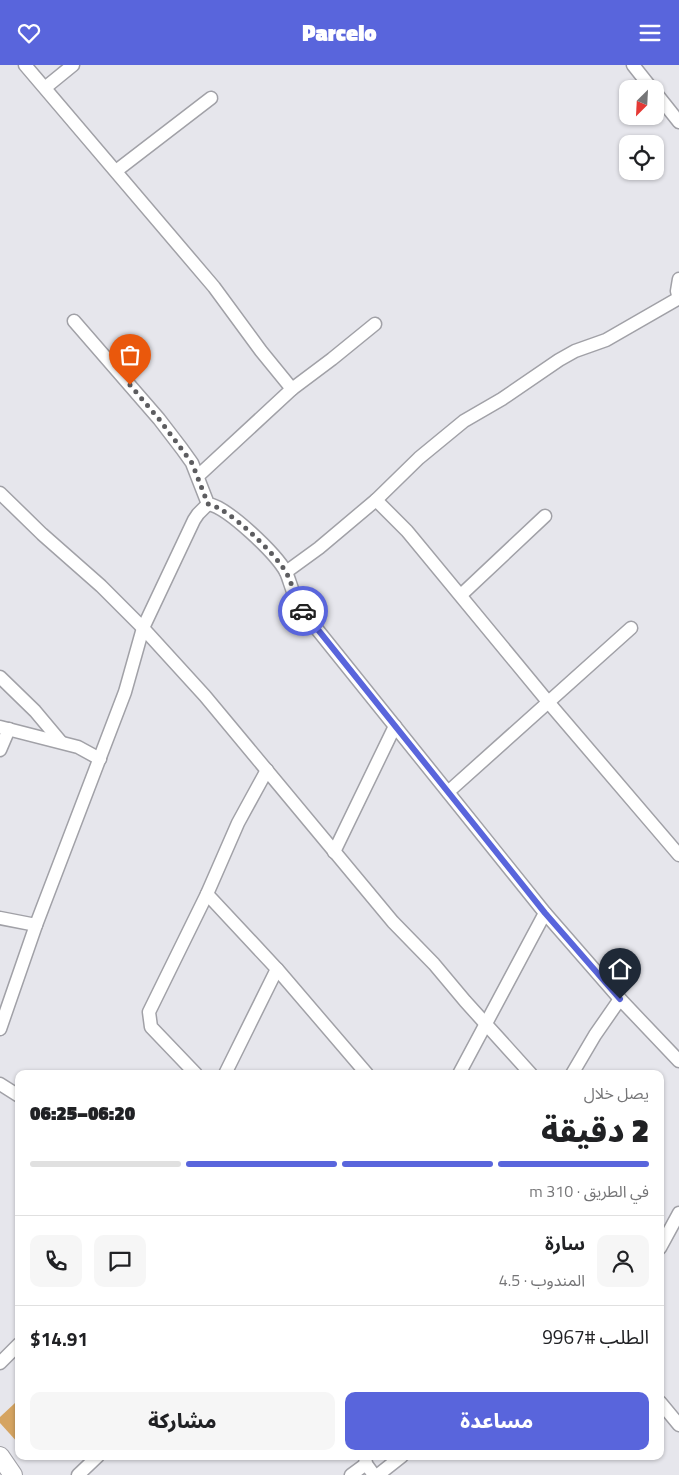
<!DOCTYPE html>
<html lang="ar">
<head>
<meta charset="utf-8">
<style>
	:root { --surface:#fff; --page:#f6f6f6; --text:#202124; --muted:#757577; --line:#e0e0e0; --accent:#5965dc }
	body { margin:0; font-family:"Titillium Web","Noto Sans Arabic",sans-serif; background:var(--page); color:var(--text); direction:rtl; height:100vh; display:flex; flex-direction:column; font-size:19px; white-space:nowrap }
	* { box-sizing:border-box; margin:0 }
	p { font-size:16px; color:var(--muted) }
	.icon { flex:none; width:28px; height:28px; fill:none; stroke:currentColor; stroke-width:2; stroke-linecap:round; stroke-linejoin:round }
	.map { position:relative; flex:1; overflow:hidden; direction:ltr }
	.details { position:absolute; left:15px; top:1005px; width:649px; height:390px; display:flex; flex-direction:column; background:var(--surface); border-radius:10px; box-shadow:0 1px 4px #0004; direction:rtl }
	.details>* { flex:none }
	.needle { width:32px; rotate:204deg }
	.fabs { position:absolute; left:619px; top:15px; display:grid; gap:10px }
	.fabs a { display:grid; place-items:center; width:45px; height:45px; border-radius:10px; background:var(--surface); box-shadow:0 1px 4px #0004; font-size:25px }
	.pin { position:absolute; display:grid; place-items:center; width:42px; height:42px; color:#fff; margin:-51px -21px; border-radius:50% 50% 50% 0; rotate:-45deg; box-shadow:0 0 5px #0007 }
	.pin .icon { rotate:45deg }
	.courier { position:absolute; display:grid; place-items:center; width:50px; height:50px; margin:-25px; border:4px solid #5965dc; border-radius:50%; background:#fff; color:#222; box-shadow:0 1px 6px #0007 }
	.headline em { font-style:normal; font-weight:800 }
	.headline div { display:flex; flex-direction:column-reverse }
	.headline { display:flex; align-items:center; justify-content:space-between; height:85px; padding:0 15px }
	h1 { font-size:32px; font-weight:800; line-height:38px }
	.bar { display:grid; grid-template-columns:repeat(4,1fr); gap:8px 5px; align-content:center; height:60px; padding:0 15px }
	.bar i { height:6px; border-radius:4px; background:var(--line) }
	.bar .on { background:var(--accent) }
	.bar p { grid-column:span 4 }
	.line { display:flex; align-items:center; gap:12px; padding:0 15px; border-top:1px solid var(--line) }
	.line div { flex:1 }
	.round { display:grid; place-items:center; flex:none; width:52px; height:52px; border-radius:10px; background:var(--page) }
	.cta { display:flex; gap:10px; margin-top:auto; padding:10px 15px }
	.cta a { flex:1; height:58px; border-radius:10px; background:var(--accent); color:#fff; font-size:20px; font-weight:800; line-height:58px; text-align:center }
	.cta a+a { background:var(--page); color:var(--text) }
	header { display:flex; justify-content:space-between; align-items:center; height:65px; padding:0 15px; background:var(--accent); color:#fff; font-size:22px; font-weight:800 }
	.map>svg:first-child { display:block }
	.building { fill:#d5a462 }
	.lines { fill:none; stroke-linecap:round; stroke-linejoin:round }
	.street-casing { stroke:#a1a1a7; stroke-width:15 }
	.secondary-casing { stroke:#a1a1a7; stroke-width:20 }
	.street { stroke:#fff; stroke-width:12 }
	.secondary { stroke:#fff; stroke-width:18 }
	.done { stroke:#5d5d60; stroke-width:5; stroke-dasharray:0 9 }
	.route { stroke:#5965dc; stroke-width:6 }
</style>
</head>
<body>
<header><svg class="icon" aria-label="menu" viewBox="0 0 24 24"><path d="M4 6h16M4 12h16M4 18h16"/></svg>Parcelo<svg class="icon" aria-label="heart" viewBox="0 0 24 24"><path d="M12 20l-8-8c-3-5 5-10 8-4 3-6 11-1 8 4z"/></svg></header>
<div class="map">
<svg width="679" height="1410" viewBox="0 0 679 1410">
	<rect width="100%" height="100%" fill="#e6e6ec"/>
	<!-- building -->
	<path class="building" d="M15,1338L19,1341V1379L0,1358V1352Z"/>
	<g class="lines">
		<!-- street casing -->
		<g class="street-casing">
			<g id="street">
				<path d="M25,0L214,222L261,286L292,324L198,411"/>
				<path d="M633,0L652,24"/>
				<path d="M46,22L73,0"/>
				<path d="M655,27L679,57"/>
				<path d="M116,106L211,33"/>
				<path d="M679,214L677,226L679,234"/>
				<path d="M74,256L159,354L182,384L192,398L208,439C228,442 276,489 286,507C289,514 291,522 294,529C298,538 303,545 308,553L545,848L620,934"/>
				<path d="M292,324L332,294L375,259"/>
				<path d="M0,428L42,469L101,521L143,563L205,631L393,857L434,899L465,936L531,1009"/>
				<path d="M376,435L419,393L464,356L502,334L559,295L575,286L606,275L679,233"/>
				<path d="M286,507L319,483L376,435L407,466L549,638L679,790"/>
				<path d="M461,530L545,451"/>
				<path d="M0,612L35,646L61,677"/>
				<path d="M0,662L78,682L100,694"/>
				<path d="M0,685L9,664"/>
				<path d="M448,727L631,563"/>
				<path d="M334,787L395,661"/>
				<path d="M207,829L277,904L367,1009"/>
				<path d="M0,853L36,860"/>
				<path d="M0,964L36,860L125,627L143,563L194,455L198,449L208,439"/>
				<path d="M196,1009L151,962L149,947L207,829L238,758L267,705"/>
				<path d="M225,1009L277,904"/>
				<path d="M459,1009L545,848"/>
				<path d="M572,1009L595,970L620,934L679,996"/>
				<path d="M0,1019L19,1031"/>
				<path d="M660,1183L679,1148"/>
				<path d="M0,1298L19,1279"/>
				<path d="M660,1337L679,1360"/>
				<path d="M365,1391L366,1399L374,1410"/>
				<path d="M78,1410L98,1391"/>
				<path d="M351,1410L366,1399"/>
				<path d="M378,1410L402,1391"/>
			</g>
		</g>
		<!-- secondary casing -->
		<g class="secondary-casing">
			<path id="secondary" d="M0,1391L13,1410"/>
		</g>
		<!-- street -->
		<use href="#street" class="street"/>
		<!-- secondary -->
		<use href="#secondary" class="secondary"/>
	</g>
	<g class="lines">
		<!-- done -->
		<path class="done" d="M130,320L159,354L192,398L208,439C229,443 275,489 286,507C293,520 295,534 303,546"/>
		<!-- route -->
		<path class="route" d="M303,546L545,848L620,934"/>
	</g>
</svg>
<div class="fabs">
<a><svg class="needle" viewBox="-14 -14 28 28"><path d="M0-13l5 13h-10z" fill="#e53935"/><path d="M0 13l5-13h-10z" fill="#757577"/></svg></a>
<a><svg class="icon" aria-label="locate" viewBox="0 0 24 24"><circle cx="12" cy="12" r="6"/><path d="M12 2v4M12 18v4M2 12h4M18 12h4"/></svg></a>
</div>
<div class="pin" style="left:130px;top:320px;background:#ea580c"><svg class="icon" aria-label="bag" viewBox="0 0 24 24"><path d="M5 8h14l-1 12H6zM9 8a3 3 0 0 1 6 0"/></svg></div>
<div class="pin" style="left:620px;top:934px;background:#1f2937"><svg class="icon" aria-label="home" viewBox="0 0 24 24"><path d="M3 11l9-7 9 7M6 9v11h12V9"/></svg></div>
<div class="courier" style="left:303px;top:546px"><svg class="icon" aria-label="car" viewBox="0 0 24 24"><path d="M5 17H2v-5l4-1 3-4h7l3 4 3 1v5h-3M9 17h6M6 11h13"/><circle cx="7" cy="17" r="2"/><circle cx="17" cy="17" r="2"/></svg></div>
<section class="details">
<div class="headline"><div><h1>2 دقيقة</h1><p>يصل خلال</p></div><em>06:20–06:25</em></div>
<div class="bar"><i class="on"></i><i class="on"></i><i class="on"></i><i></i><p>في الطريق · 310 m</p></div>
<div class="line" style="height:90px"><a class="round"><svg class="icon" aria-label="person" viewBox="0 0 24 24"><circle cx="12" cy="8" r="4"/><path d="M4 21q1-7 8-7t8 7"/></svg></a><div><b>سارة</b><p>المندوب · 4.5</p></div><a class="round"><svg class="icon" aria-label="chat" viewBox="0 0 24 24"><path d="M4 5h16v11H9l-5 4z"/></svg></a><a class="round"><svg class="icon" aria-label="phone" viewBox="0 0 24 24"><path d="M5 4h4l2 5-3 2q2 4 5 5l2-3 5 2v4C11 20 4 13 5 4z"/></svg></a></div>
<div class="line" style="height:65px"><div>الطلب #9967</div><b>$14.91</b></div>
<div class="cta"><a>مساعدة</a><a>مشاركة</a></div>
</section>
</div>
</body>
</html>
